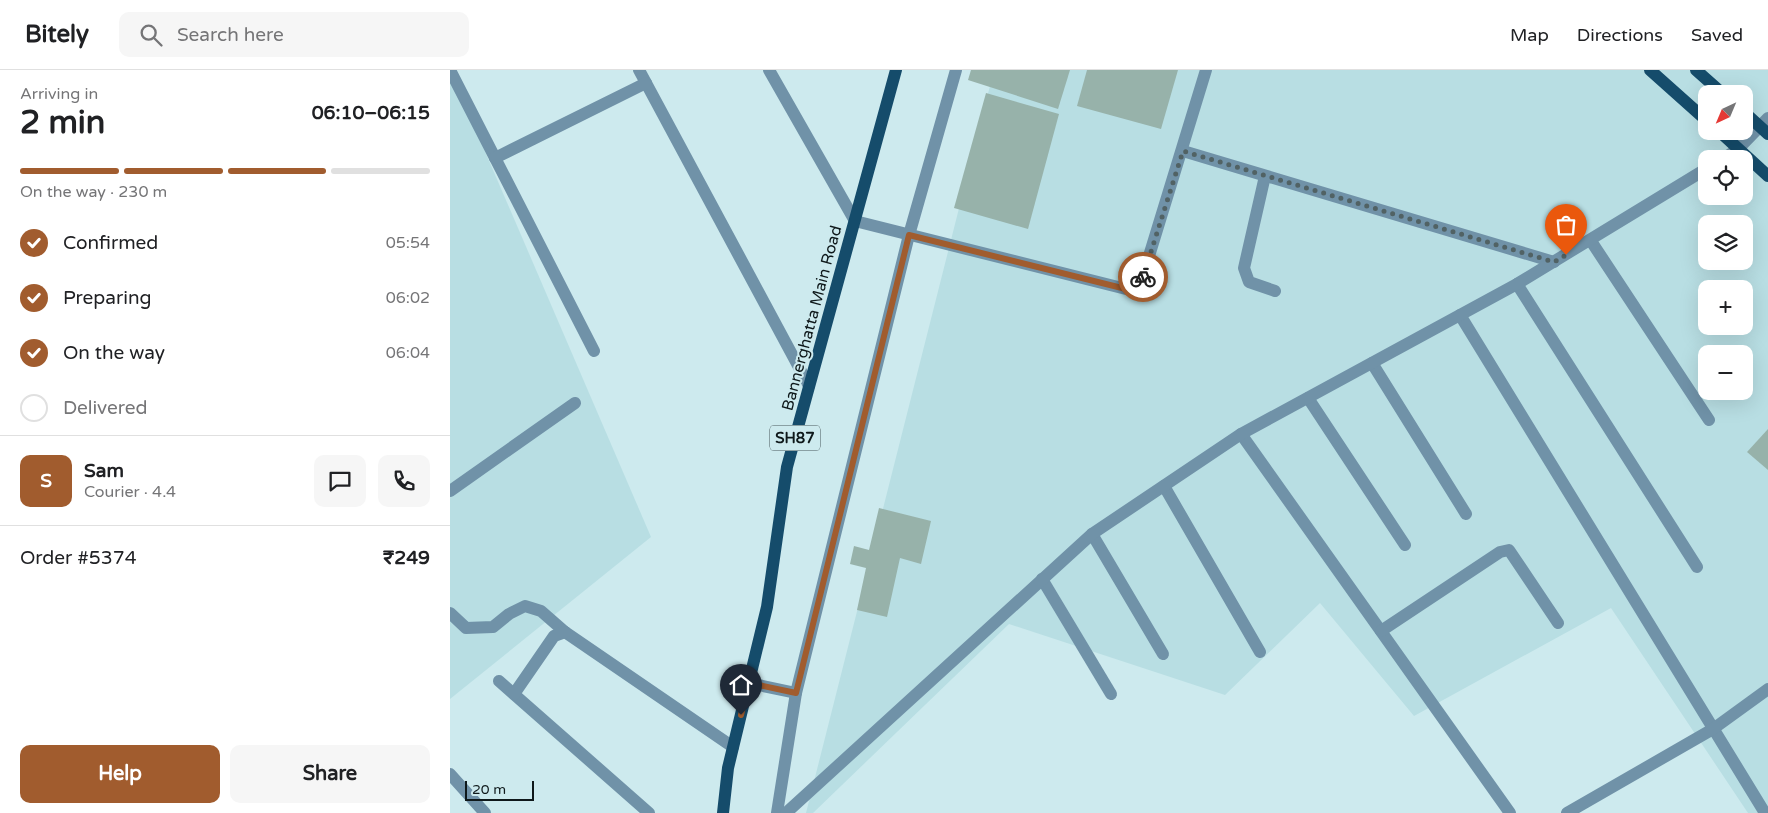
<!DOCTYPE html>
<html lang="en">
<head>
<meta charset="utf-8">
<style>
	:root { --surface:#fff; --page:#f6f6f6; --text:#202124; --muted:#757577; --line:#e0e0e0; --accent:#a15c2e }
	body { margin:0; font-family:"Varela Round",sans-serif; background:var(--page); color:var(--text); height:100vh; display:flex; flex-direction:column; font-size:19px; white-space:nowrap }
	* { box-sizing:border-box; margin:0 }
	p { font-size:16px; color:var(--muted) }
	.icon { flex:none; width:28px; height:28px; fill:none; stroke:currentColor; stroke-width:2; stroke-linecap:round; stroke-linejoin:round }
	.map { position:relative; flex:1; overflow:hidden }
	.drawer { display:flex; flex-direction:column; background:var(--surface); width:450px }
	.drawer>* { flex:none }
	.needle { width:32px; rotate:224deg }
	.tools { position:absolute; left:1248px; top:15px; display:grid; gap:10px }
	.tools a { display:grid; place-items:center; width:55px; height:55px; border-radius:10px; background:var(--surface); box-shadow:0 5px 20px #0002; font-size:25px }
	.scale { position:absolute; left:15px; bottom:12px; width:69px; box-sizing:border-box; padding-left:5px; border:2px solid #0e181a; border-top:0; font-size:14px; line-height:18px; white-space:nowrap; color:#0e181a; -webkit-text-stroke:4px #cdeaee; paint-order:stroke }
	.pin { position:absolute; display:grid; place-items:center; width:42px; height:42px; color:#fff; margin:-51px -21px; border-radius:50% 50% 50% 0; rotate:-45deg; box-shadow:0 0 5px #0007 }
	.pin .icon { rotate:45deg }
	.courier { position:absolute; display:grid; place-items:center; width:50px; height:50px; margin:-25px; border:4px solid #a15c2e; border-radius:50%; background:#fff; color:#222; box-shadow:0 1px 6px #0007 }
	.summary em { font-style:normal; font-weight:700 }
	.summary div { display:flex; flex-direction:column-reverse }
	.summary { display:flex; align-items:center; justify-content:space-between; height:85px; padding:0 20px }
	h1 { font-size:32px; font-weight:700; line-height:38px }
	.bar { display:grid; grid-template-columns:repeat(4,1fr); gap:8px 5px; align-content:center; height:60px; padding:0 20px }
	.bar i { height:6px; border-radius:4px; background:var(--line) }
	.bar .current { background:var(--accent) }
	.bar p { grid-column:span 4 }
	.line { display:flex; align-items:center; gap:12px; padding:0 20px; border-top:1px solid var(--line) }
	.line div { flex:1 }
	.round { display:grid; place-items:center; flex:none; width:52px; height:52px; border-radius:10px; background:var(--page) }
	ol { padding:0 20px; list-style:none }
	li { display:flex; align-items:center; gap:15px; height:55px }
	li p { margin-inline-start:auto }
	li .icon { padding:5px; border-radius:50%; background:var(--accent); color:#fff; stroke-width:4 }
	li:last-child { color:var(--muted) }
	li i { width:28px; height:28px; border:2px solid var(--line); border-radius:50% }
	.primary-button { display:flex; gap:10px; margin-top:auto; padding:10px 20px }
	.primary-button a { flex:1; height:58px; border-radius:10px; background:var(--accent); color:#fff; font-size:20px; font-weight:700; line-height:58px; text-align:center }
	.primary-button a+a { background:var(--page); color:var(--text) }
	header { display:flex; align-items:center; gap:30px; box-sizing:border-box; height:70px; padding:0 25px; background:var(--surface); border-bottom:1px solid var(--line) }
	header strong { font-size:24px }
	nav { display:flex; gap:28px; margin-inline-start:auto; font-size:18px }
	.search { width:350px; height:45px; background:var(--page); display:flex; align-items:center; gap:12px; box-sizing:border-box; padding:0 18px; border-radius:10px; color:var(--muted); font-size:19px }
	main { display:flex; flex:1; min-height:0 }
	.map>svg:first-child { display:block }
	.built { fill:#b8dee3; fill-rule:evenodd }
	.building { fill:#97b2aa }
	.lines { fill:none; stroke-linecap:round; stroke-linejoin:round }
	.minor { stroke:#7092a8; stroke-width:12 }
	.major { stroke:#154c6b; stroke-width:12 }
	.done { stroke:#516264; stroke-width:5; stroke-dasharray:0 9 }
	.route { stroke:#a15c2e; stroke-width:6 }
	.labels { text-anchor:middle; stroke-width:4; stroke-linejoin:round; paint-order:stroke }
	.shield { fill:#cdeaee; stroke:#47575a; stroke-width:1 }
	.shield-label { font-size:15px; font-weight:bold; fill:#0e181a }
	.street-label { font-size:16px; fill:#0e181a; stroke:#cdeaee }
</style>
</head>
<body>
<header>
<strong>Bitely</strong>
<div class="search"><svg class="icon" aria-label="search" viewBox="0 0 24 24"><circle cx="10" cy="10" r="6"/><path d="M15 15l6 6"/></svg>Search here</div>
<nav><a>Map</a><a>Directions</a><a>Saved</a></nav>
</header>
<main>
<section class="drawer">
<div class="summary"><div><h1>2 min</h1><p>Arriving in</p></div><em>06:10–06:15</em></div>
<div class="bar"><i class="current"></i><i class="current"></i><i class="current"></i><i></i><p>On the way · 230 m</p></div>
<ol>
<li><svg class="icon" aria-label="check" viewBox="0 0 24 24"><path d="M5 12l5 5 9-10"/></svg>Confirmed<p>05:54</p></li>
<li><svg class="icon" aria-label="check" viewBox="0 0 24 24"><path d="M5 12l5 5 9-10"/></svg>Preparing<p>06:02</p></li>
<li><svg class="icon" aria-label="check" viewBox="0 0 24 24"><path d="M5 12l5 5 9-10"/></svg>On the way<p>06:04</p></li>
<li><i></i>Delivered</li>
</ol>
<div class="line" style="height:90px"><b class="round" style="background:var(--accent);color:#fff">S</b><div><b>Sam</b><p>Courier · 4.4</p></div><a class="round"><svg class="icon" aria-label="chat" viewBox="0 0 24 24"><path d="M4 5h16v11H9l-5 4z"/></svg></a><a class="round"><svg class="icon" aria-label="phone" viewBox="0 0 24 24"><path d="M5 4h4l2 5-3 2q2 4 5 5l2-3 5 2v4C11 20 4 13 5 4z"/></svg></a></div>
<div class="line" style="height:65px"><div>Order #5374</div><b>₹249</b></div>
<div class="primary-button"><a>Help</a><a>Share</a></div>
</section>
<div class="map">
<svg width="1318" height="743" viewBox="0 0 1318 743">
	<rect width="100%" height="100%" fill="#cdeaee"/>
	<!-- built -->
	<g class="built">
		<path d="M0,0L201,467L0,629Z"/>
		<path d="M544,0H1318V743H1298L1161,538L964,646L870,533L775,625L559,554L363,743H356ZM1256,24H1294V61H1256ZM1256,89H1294V126H1256ZM1256,154H1294V191H1256ZM1256,219H1294V256H1256ZM1256,284H1294V321H1256Z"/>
	</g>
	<!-- building -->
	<g class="building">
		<path d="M521,0H620L608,39L518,10Z"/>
		<path d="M637,0H728L711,59L627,36Z"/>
		<path d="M536,23L609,44L578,159L504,138Z"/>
		<path d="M1318,359V400L1297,382Z"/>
		<path d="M429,438L481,451L471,494L450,488L437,547L407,540L416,498L400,494L404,476L419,480Z"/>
	</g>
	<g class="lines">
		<!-- minor -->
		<g class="minor">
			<path d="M0,0L144,281"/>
			<path d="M189,0L359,316"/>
			<path d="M319,0L405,151L688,222L756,0"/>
			<path d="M733,81L1104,192"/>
			<path d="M45,88L196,13"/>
			<path d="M1273,89L1288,79L1318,48"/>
			<path d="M815,106L794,198L799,212L825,221"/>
			<path d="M1141,171L1259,350"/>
			<path d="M1067,214L1247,497"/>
			<path d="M1010,245L1315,743"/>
			<path d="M922,293L1016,444"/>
			<path d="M858,328L955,475"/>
			<path d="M791,364L1060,743"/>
			<path d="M714,416L810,582"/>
			<path d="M0,421L125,333"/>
			<path d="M642,464L713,584"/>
			<path d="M592,509L661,624"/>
			<path d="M0,543L16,558L43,557L59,544L75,536L91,541L115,562L283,677"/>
			<path d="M931,561L1050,482L1059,480L1108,553"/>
			<path d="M49,611L199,743"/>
			<path d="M299,613L346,623"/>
			<path d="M64,624L104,566L115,562"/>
			<path d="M0,704L35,743"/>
			<path d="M327,743L346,623L459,165L506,0"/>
			<path d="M336,743L642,464L791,364L1067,214L1256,99"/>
			<path d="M1117,743L1263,659L1318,619"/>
		</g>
		<!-- major -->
		<g class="major">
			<path d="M1200,0L1256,50"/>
			<path d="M1246,0L1273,24"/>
			<path d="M1294,42L1318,64"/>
			<path d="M1269,61L1318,106"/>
			<path d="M273,743L278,698L317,537L337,397L446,0"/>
		</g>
	</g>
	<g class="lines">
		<!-- done -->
		<path class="done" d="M693,207L733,81L1104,192L1116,185"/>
		<!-- route -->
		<path class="route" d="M291,645L299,613L346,623L459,165L688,222L693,207"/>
	</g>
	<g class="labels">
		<!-- shield labels -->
		<rect class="shield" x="320" y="355.5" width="50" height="25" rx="4"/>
		<g class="shield-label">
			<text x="345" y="373">SH87</text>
		</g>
		<!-- street labels -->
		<g class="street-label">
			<text transform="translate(361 248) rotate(-75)" y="6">Bannerghatta Main Road</text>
		</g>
	</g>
</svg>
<div class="tools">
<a><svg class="needle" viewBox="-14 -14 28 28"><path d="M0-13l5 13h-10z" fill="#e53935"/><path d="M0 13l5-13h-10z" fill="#757577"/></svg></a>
<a><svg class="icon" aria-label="locate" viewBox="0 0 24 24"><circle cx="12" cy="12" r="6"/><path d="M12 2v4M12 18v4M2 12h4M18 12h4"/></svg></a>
<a><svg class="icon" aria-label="layers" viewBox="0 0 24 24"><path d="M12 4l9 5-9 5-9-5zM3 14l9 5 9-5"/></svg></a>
<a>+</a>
<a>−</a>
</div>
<div class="scale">20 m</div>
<div class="pin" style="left:1116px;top:185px;background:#ea580c"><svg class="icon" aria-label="bag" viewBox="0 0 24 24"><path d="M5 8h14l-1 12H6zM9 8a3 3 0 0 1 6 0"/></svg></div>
<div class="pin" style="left:291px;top:645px;background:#1f2937"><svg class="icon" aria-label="home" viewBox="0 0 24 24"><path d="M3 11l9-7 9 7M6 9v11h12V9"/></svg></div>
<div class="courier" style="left:693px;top:207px"><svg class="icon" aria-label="bike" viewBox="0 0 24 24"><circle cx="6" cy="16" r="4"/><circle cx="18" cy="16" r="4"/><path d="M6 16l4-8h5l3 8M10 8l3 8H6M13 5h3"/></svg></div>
</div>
</main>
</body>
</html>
